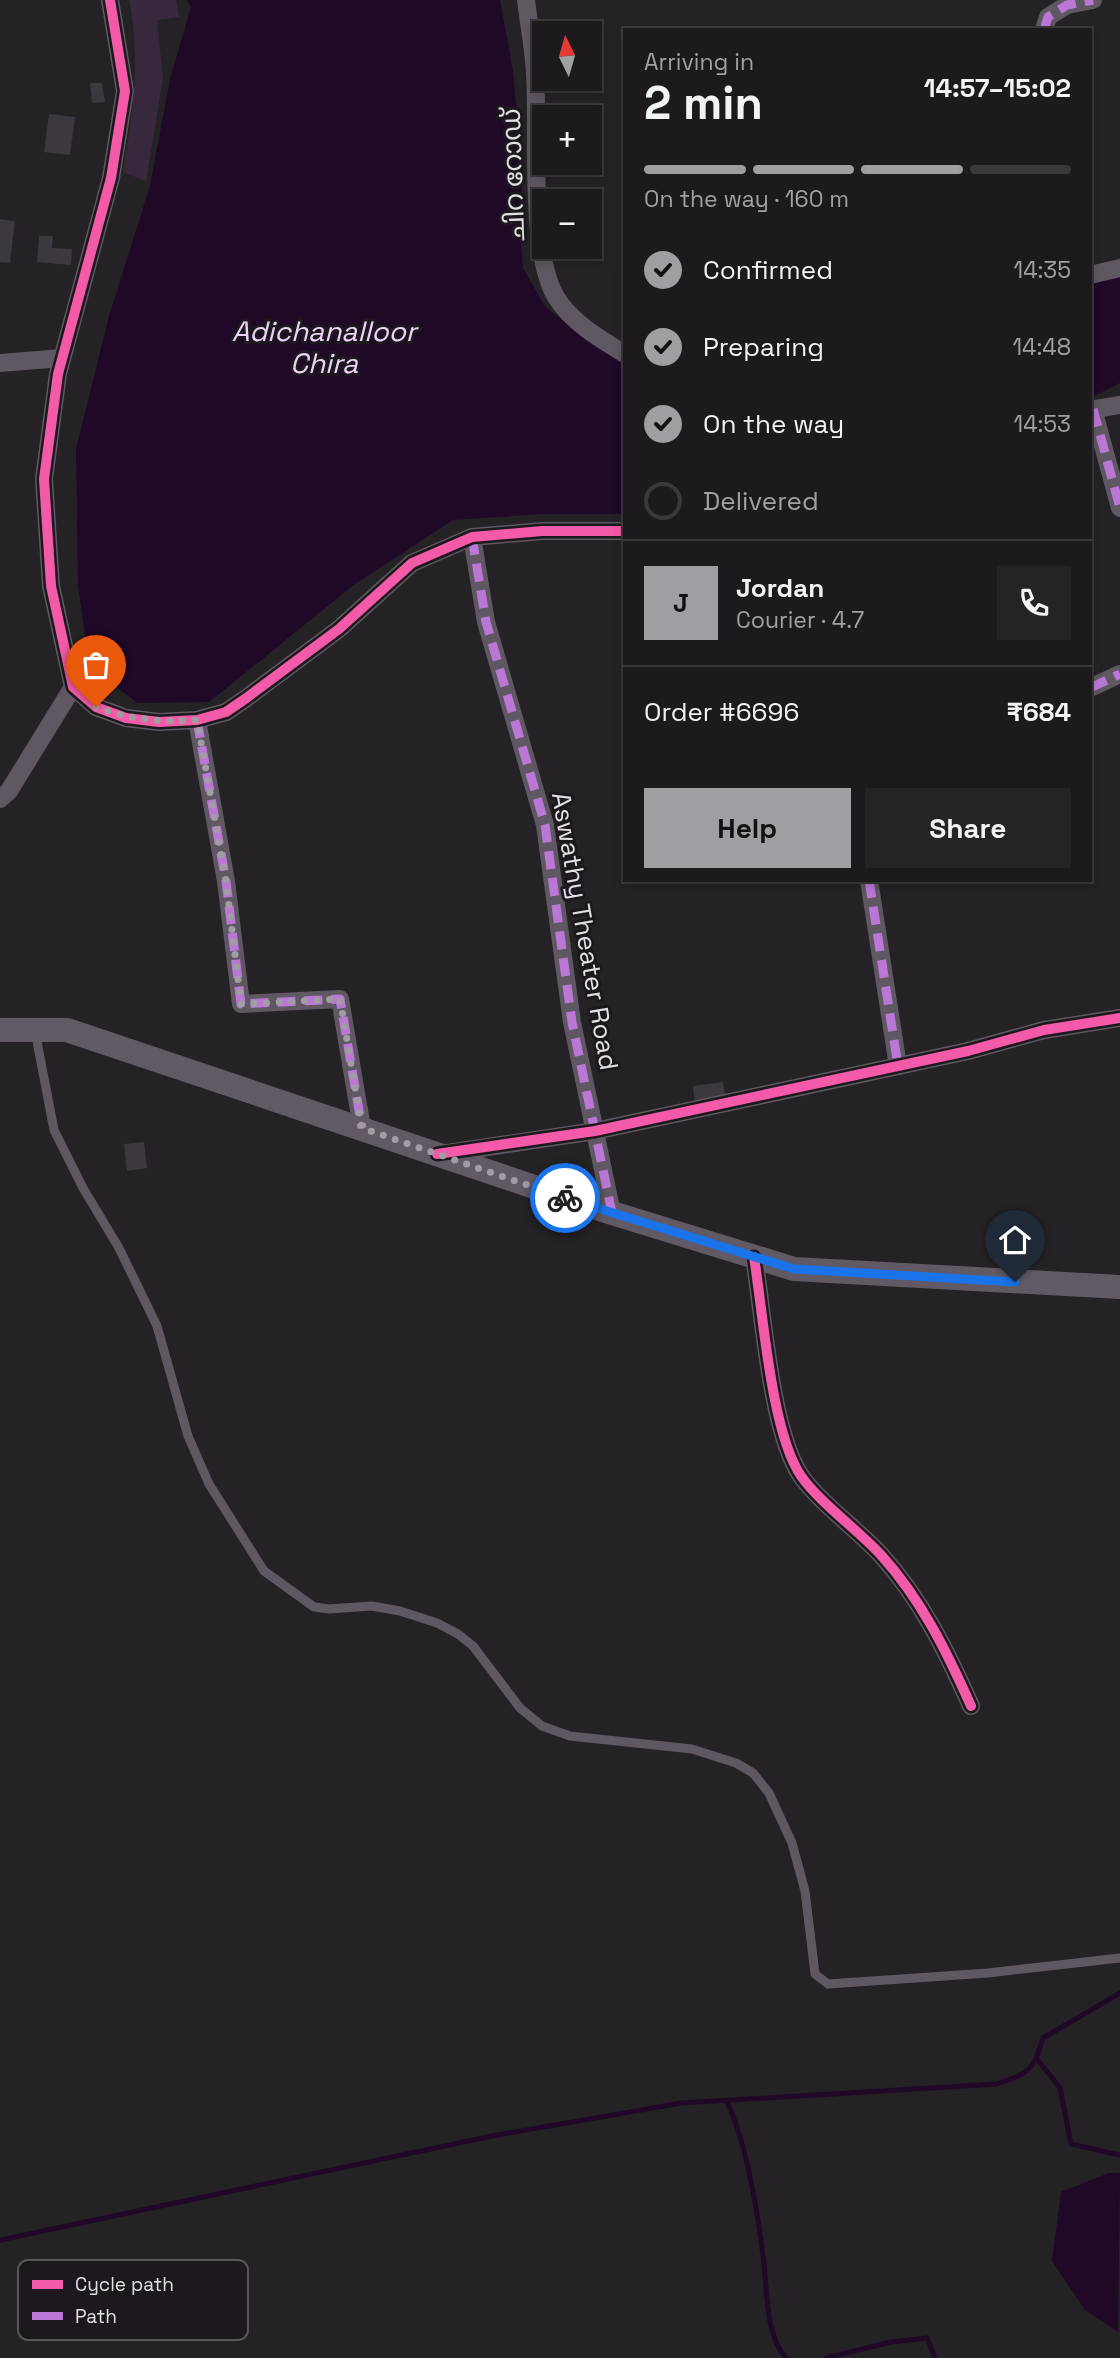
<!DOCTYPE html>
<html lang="en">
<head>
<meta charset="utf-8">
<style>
	:root { --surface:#1c1a1c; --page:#252325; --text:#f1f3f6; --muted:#a0a1a3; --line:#3a383b; --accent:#a09ea2 }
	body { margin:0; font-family:"Space Grotesk","Noto Sans Malayalam",sans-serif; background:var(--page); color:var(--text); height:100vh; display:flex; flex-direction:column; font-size:26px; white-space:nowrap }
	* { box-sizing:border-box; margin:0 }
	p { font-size:23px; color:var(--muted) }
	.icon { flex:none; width:38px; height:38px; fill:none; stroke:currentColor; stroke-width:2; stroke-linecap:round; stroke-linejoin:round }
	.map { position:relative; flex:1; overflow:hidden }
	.drawer { position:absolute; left:623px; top:28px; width:469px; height:854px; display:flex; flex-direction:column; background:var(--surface); border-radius:0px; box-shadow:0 4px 10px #0003,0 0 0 2px var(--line) }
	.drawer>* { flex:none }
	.needle { width:46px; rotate:355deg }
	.buttons { position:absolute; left:532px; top:21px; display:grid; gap:14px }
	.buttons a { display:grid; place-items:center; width:70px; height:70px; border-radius:0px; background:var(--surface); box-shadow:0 4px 10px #0003,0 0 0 2px var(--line); font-size:35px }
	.pin { position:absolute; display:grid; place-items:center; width:60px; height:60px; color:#fff; margin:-72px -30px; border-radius:50% 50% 50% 0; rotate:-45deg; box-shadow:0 0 7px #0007 }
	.pin .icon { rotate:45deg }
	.courier { position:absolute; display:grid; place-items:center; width:70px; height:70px; margin:-35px; border:5px solid #1a73e8; border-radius:50%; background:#fff; color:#222; box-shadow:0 2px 9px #0007 }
	.headline em { font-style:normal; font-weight:600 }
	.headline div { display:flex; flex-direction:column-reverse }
	.headline { display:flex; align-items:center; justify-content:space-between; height:119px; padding:0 21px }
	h1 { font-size:46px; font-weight:600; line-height:52px }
	.bar { display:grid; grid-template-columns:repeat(4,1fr); gap:10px 7px; align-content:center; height:84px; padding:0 21px }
	.bar i { height:9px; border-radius:5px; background:var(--line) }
	.bar .current { background:var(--accent) }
	.bar p { grid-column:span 4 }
	.line { display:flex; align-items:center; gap:18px; padding:0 21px; border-top:2px solid var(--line) }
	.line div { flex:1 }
	.round { display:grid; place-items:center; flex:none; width:74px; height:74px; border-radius:0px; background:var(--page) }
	ol { padding:0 21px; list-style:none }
	li { display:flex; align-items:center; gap:21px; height:77px }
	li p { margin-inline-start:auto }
	li .icon { padding:7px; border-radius:50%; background:var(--accent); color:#111; stroke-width:4 }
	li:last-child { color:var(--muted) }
	li i { width:38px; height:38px; border:4px solid var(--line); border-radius:50% }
	.cta { display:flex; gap:14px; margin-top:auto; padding:14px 21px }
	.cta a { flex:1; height:80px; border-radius:0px; background:var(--accent); color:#111; font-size:28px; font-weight:600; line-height:80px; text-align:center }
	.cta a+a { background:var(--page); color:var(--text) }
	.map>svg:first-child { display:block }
	.green { fill:#38283d }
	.water { fill:#200827 }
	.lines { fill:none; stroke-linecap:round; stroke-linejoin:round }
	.stream { stroke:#200827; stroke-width:5 }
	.building { fill:#3d373f }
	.service { stroke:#5f5862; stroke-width:9 }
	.minor { stroke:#5f5862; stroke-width:18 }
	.secondary { stroke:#615964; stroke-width:24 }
	.quiet { stroke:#ba77d6; stroke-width:9; stroke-dasharray:18 9; stroke-linecap:butt }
	.cycleway-casing { stroke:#1c181e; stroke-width:15 }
	.cycleway { stroke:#f35aa7; stroke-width:10 }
	.done { stroke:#a09ea2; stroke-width:7; stroke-dasharray:0 12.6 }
	.route { stroke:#1a73e8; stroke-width:9 }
	.labels { text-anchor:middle; stroke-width:6; stroke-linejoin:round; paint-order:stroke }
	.street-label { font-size:26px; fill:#e3e0e4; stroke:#1c181e }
	.water-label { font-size:28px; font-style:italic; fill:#efd2f9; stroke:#1c181e }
	.key { fill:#1c181e; stroke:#585459; stroke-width:2 }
	.key-label { font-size:19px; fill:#e3e0e4 }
</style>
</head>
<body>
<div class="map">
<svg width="1120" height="2358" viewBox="0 0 1120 2358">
	<rect width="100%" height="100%" fill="#252226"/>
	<!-- green -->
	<path class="green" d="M129,0H176L179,17L157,20L163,78L146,181L123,172C133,114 141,59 129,0Z"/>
	<!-- water -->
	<g class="water">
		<path d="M187,0H500L513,71L523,175L519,221L523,268L546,308L609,352L625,358V514H542L453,520L355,584L209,702L137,703L89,665L78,585L76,449L109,316L150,186L170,79L191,7Z"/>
		<path d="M1120,272V383L1090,398V277Z"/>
		<path d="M1109,2173H1120L1118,2332L1085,2310L1052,2261L1061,2192Z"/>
	</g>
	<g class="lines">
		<!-- stream -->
		<g class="stream">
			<path d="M1037,2059L1060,2088L1071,2144L1120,2155"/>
			<path d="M726,2100C746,2140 757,2209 763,2256C768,2289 764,2332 786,2358"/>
			<path d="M0,2240L492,2136L681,2103L997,2084C1029,2073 1033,2071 1043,2038L1120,1993"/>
			<path d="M826,2358L891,2342L927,2338L935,2358"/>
		</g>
	</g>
	<!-- building -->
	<g class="building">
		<path d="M90,83H102L105,102L92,103Z"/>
		<path d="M49,114L75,117L70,155L44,152Z"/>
		<path d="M0,219L15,221L10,263L0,262Z"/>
		<path d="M39,236H53L52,248L72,249L71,265L37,262Z"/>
		<path d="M723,1082L726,1100L695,1104L693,1086Z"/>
		<path d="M144,1142L147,1168L127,1171L124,1144Z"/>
	</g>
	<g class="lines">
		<!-- service -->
		<path class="service" d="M35,1031L54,1130L83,1188L119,1248L157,1326L188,1436L209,1484L264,1571L314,1607L329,1609L372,1606L400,1611L437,1623L458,1634L473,1646L520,1708L542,1726L570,1736L692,1749L736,1763L753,1773L769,1793L792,1843L805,1891L815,1974L828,1984L988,1973L1120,1958"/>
		<!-- minor -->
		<g class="minor">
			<path d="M110,0L125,91L111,178L58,374L44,479L51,586L73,687L96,707L126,718L159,722L197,720L226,712L245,699L339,629L412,563L472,537L542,531H625"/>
			<path d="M526,0C529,25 534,50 535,74C539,131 528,250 556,297C571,322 600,339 625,354"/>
			<path d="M1044,30L1048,17L1067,5L1093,0"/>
			<path d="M1090,275L1120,268"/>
			<path d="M0,363L62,358"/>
			<path d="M1093,409L1120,508"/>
			<path d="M1090,410L1120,405"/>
			<path d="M472,537L486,622L545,825L572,1022L612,1213"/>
			<path d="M1090,688L1120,674"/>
			<path d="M197,720L226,881L241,1004L340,999L362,1128"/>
			<path d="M0,799L9,791L73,687"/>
			<path d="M869,880L898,1066"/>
			<path d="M441,1154L595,1131L968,1051L1044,1030L1120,1018"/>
			<path d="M754,1257C763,1312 771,1432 801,1476C820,1503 858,1530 881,1555C921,1599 947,1652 971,1706"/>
		</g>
		<!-- secondary -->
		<path class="secondary" d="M0,1030H67L612,1213L794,1269L1120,1287"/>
		<!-- quiet -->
		<g class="quiet">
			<path d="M1044,30L1048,17L1067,5L1093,0"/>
			<path d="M1093,409L1120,508"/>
			<path d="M472,537L486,622L545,825L572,1022L612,1213"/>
			<path d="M1090,688L1120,674"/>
			<path d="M197,720L226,881L241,1004L340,999L362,1128"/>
			<path d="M869,880L898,1066"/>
		</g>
		<!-- cycleway casing -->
		<g class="cycleway-casing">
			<g id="cycleway">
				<path d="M110,0L125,91L111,178L58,374L44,479L51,586L73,687L96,707L126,718L159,722L197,720L226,712L245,699L339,629L412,563L472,537L542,531H625"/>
				<path d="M437,1154L595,1131L968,1051L1044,1030L1120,1018"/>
				<path d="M754,1257C763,1312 771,1432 801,1476C820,1503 858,1530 881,1555C921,1599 947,1652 971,1706"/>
			</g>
		</g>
		<!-- cycleway -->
		<use href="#cycleway" class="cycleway"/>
	</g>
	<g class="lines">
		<!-- done -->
		<path class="done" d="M96,707C131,720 160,722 197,720L226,881L241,1004L340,999L362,1128L565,1198"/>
		<!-- route -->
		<path class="route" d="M565,1198L794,1269L1015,1282"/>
	</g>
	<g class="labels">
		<!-- street labels -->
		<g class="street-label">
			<text transform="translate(513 175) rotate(-92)" y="9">ചിറ റോഡ്</text>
			<text transform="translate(585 931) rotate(80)" y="9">Aswathy Theater Road</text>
		</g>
		<!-- water labels -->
		<g class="water-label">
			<text x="324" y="341">Adichanalloor<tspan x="324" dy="32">Chira</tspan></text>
		</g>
	</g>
	<!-- legend -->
	<rect x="18" y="2260" width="230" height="80" rx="10" class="key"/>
	<rect x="32" y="2280" width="31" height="9" fill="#f35aa7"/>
	<rect x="32" y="2312" width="31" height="8" fill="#ba77d6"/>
	<g class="key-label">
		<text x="75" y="2291">Cycle path</text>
		<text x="75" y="2323">Path</text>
	</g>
</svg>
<div class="buttons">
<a><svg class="needle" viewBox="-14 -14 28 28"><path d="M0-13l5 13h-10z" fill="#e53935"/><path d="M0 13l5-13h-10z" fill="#a0a1a3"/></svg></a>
<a>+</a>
<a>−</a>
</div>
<div class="pin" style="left:96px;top:707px;background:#ea580c"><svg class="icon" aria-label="bag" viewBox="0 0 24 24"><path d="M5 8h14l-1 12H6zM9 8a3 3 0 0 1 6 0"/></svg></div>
<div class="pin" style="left:1015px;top:1282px;background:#1f2937"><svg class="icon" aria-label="home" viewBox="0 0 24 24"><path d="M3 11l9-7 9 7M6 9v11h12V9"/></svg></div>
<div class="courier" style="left:565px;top:1198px"><svg class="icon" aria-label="bike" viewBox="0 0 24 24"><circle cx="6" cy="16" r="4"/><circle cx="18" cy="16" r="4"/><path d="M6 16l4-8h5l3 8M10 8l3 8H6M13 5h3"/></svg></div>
<section class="drawer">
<div class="headline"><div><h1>2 min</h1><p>Arriving in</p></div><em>14:57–15:02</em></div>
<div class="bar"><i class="current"></i><i class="current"></i><i class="current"></i><i></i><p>On the way · 160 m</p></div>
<ol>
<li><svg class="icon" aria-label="check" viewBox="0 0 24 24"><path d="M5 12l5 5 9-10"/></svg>Confirmed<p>14:35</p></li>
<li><svg class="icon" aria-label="check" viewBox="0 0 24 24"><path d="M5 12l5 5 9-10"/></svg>Preparing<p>14:48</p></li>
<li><svg class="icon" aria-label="check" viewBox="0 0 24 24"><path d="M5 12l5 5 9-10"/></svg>On the way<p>14:53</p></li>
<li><i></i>Delivered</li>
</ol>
<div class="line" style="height:126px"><b class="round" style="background:var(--accent);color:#111">J</b><div><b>Jordan</b><p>Courier · 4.7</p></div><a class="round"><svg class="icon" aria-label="phone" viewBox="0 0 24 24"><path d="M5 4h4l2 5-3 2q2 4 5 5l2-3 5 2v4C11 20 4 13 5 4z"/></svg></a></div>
<div class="line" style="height:91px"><div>Order #6696</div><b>₹684</b></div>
<div class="cta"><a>Help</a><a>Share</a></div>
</section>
</div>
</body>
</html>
